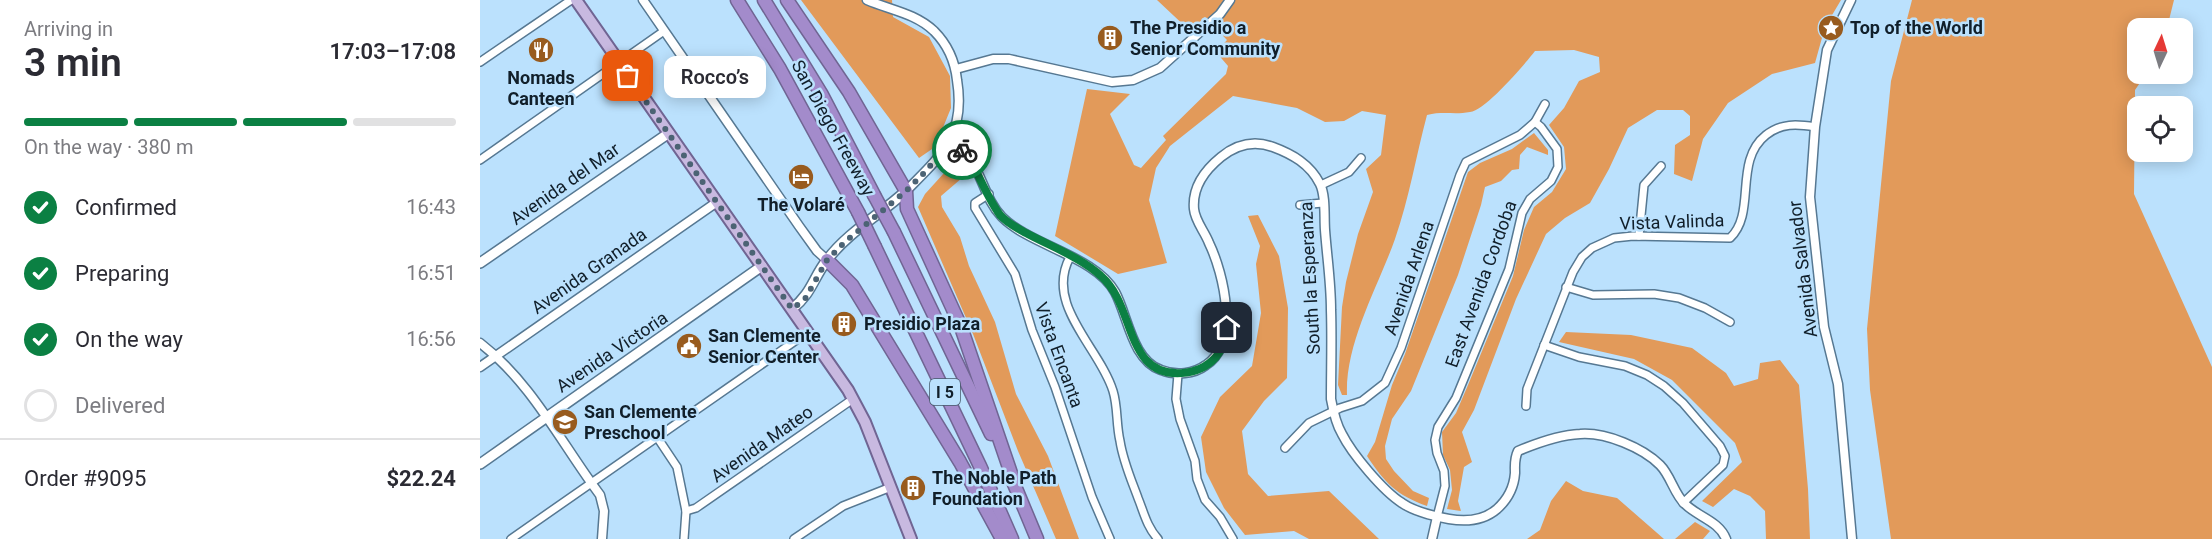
<!DOCTYPE html>
<html lang="en">
<head>
<meta charset="utf-8">
<style>
	:root { --surface:#fff; --page:#f2f2f3; --text:#2b2b33; --muted:#7c7c81; --line:#e1e1e2; --accent:#0b8043 }
	body { margin:0; font-family:Roboto,sans-serif; background:var(--page); color:var(--text); height:100vh; display:flex; flex-direction:column; font-size:22px; white-space:nowrap }
	* { box-sizing:border-box; margin:0 }
	p { font-size:20px; color:var(--muted) }
	.icon { flex:none; width:33px; height:33px; fill:none; stroke:currentColor; stroke-width:2; stroke-linecap:round; stroke-linejoin:round }
	.map { position:relative; flex:1; overflow:hidden }
	.details { display:flex; flex-direction:column; background:var(--surface); width:480px }
	.details>* { flex:none }
	.needle { width:39px; rotate:4deg }
	.tools { position:absolute; left:1647px; top:18px; display:grid; gap:12px }
	.tools a { display:grid; place-items:center; width:66px; height:66px; border-radius:12px; background:var(--surface); box-shadow:0 3px 15px #0003; font-size:30px }
	.pin { position:absolute; display:grid; place-items:center; width:51px; height:51px; color:#fff; margin:-26px; border-radius:12px; box-shadow:0 3px 9px #0006 }
	.courier { position:absolute; display:grid; place-items:center; width:60px; height:60px; margin:-30px; border:4px solid #0b8043; border-radius:50%; background:#fff; color:#222; box-shadow:0 2px 8px #0007 }
	.bubble { position:absolute; height:42px; border-radius:12px; background:var(--surface); box-shadow:0 3px 15px #0003; font-size:20px; font-weight:600; line-height:42px; text-align:center }
	.head em { font-style:normal; font-weight:600 }
	.head div { display:flex; flex-direction:column-reverse }
	.head { display:flex; align-items:center; justify-content:space-between; height:102px; padding:0 24px }
	h1 { font-size:39px; font-weight:600; line-height:45px }
	.bar { display:grid; grid-template-columns:repeat(4,1fr); gap:9px 6px; align-content:center; height:72px; padding:0 24px }
	.bar i { height:8px; border-radius:4px; background:var(--line) }
	.bar .active { background:var(--accent) }
	.bar p { grid-column:span 4 }
	.line { display:flex; align-items:center; gap:15px; padding:0 24px; border-top:2px solid var(--line) }
	.line div { flex:1 }
	ol { padding:0 24px; list-style:none }
	li { display:flex; align-items:center; gap:18px; height:66px }
	li p { margin-inline-start:auto }
	li .icon { padding:6px; border-radius:50%; background:var(--accent); color:#fff; stroke-width:4 }
	li:last-child { color:var(--muted) }
	li i { width:33px; height:33px; border:3px solid var(--line); border-radius:50% }
	main { display:flex; flex:1; min-height:0 }
	.map>svg:first-child { display:block }
	.green { fill:#e29a5a }
	.lines { fill:none; stroke-linecap:round; stroke-linejoin:round }
	.minor-casing { stroke:#567892; stroke-width:10 }
	.tertiary-casing { stroke:#567892; stroke-width:11 }
	.secondary-casing { stroke:#567892; stroke-width:12 }
	.primary-casing { stroke:#706593; stroke-width:14 }
	.motorway-casing { stroke:#706593; stroke-width:15 }
	.minor { stroke:#fff; stroke-width:7 }
	.tertiary { stroke:#fff; stroke-width:8 }
	.secondary { stroke:#fff; stroke-width:9 }
	.primary { stroke:#c8b9e0; stroke-width:10 }
	.motorway { stroke:#a38bcb; stroke-width:12 }
	.motorway-bridge-casing { stroke:#706593; stroke-width:15; stroke-linecap:butt }
	.motorway-bridge { stroke:#a38bcb; stroke-width:12 }
	.done { stroke:#4c6374; stroke-width:6; stroke-dasharray:0 10.8 }
	.route { stroke:#0b8043; stroke-width:8 }
	.labels { text-anchor:middle; stroke-width:5; stroke-linejoin:round; paint-order:stroke }
	.shield { fill:#bbe1fd; stroke:#445969; stroke-width:1.5 }
	.shield-label { font-size:16px; font-weight:bold; fill:#111f2a }
	.poi-label { font-size:18px; font-weight:bold; fill:#111f2a; stroke:#bbe1fd; text-anchor:start }
	.street-label { font-size:18px; fill:#111f2a; stroke:#bbe1fd }
</style>
</head>
<body>
<main>
<section class="details">
<div class="head"><div><h1>3 min</h1><p>Arriving in</p></div><em>17:03–17:08</em></div>
<div class="bar"><i class="active"></i><i class="active"></i><i class="active"></i><i></i><p>On the way · 380 m</p></div>
<ol>
<li><svg class="icon" aria-label="check" viewBox="0 0 24 24"><path d="M5 12l5 5 9-10"/></svg>Confirmed<p>16:43</p></li>
<li><svg class="icon" aria-label="check" viewBox="0 0 24 24"><path d="M5 12l5 5 9-10"/></svg>Preparing<p>16:51</p></li>
<li><svg class="icon" aria-label="check" viewBox="0 0 24 24"><path d="M5 12l5 5 9-10"/></svg>On the way<p>16:56</p></li>
<li><i></i>Delivered</li>
</ol>
<div class="line" style="height:78px"><div>Order #9095</div><b>$22.24</b></div>
</section>
<div class="map">
<svg width="1732" height="539" viewBox="0 0 1732 539">
	<rect width="100%" height="100%" fill="#bbe1fd"/>
	<!-- green -->
	<g class="green">
		<path d="M321,0H412L413,17L449,37L470,76L471,108L455,147L439,158Z"/>
		<path d="M677,0H1361L1345,27L1335,63L1292,74L1248,103L1223,139L1212,181L1194,174L1195,145L1210,135V116L1203,110H1177L1148,128L1129,169L1110,203L1085,218L1066,234L1036,299L994,410L982,432L992,462L984,467L978,501L981,511L967,509L972,490L970,470L963,455L962,432L976,413L988,385L1033,276L1044,230L1054,207L1072,192L1086,169L1084,147L1069,125L1084,108L1099,81L1120,72L1119,57L1094,50L1055,51C1044,65 1006,110 990,112C975,115 963,111 947,115C936,156 929,199 915,239C898,287 865,343 867,395H862L858,385L862,307L866,282L878,234L893,192L886,169L901,155L906,115L882,111L864,121L845,122L817,108L753,96L690,146L676,168L669,200L687,263L638,274L575,236L607,89L650,94L630,114L654,165L661,168L686,140L683,136L746,74L748,66L736,52L747,40L725,17L710,31Z"/>
		<path d="M1432,0H1694L1687,28H1658V74H1666L1655,90L1654,194L1732,367V539H1411L1390,390L1387,329L1411,81Z"/>
		<path d="M1054,133L1068,150V155L1047,147L1040,155L1039,169L1032,170L1021,181L1005,187L1001,205L978,275L931,391L912,419L905,446L906,459L914,471L933,491L949,498L947,506C916,495 905,483 887,456L895,442L912,385L925,354L988,172L1000,163L1032,149Z"/>
		<path d="M474,162L489,172L461,196L462,207L480,237L489,266L515,322L536,394L568,456L599,539H576L538,451L493,334L438,207L445,194Z"/>
		<path d="M778,215L799,256L808,308L807,378L784,401L762,431L768,474L788,496L849,491L899,539H829L814,531L765,535L744,508L726,472L721,437L740,397L772,366L781,313L776,264L780,246L768,216Z"/>
		<path d="M1086,332L1151,335L1212,348L1246,373L1254,386L1278,379L1280,363L1300,360L1319,385L1328,489L1330,539H1286L1285,511L1270,496L1254,489L1233,507L1222,501L1262,462L1255,443L1192,380L1154,359L1079,342Z"/>
		<path d="M1086,481L1103,491L1137,498L1184,539H1047L1060,530L1071,501Z"/>
		<path d="M1215,522L1230,531L1223,539H1195Z"/>
	</g>
	<g class="lines">
		<!-- minor casing -->
		<g class="minor-casing">
			<g id="minor">
				<path d="M0,62L91,0"/>
				<path d="M0,160L184,31"/>
				<path d="M841,185L869,172L881,158"/>
				<path d="M509,194L495,203V208L535,274L552,330L575,387L612,497L630,539"/>
				<path d="M820,205L843,203"/>
				<path d="M1159,236L1164,185L1181,166"/>
				<path d="M590,257C564,305 620,348 633,391C638,407 636,424 640,441C643,461 651,479 658,498C664,513 667,527 678,539"/>
				<path d="M1086,287L1113,295L1174,294L1199,298L1225,308L1250,322"/>
				<path d="M1064,345L1099,357L1145,366L1167,375L1184,386L1203,403L1240,446L1245,456L1243,465L1203,503"/>
				<path d="M698,374L696,399L700,419L715,461L717,479L725,500L740,517L753,539"/>
				<path d="M1046,406L1047,389L1093,272L1102,257L1112,248L1134,238L1153,236L1250,238C1277,213 1253,161 1286,135C1301,123 1317,124 1335,127"/>
				<path d="M177,437L197,467L206,511L204,539"/>
				<path d="M805,448L829,423L860,408L882,401L905,383L921,348L980,175L986,162L1040,135L1055,122L1065,104"/>
				<path d="M206,511L216,508L373,399"/>
				<path d="M957,517L965,486L964,471L957,453L955,440L958,427L976,398L1029,269L1042,213L1050,199L1071,181L1078,167L1077,149L1061,127L1055,122"/>
				<path d="M31,539L328,332"/>
				<path d="M314,539L363,506L411,487"/>
			</g>
		</g>
		<!-- tertiary casing -->
		<g class="tertiary-casing">
			<g id="tertiary">
				<path d="M163,0L319,226L337,251L347,260"/>
				<path d="M387,0C410,10 435,13 454,31C467,44 475,62 477,80C486,135 462,155 426,191"/>
				<path d="M1371,0L1347,50L1335,127L1330,197L1344,327L1358,384L1372,539"/>
				<path d="M476,69L513,59H529L632,82L653,80L680,68L740,14L750,0"/>
				<path d="M469,143C503,158 499,193 522,217C551,246 615,256 635,292C648,316 652,360 681,370C696,376 714,374 726,365C760,343 744,274 729,243C725,232 715,221 714,209C712,187 725,170 741,157C757,144 774,140 793,147C812,154 830,164 840,184C846,196 844,216 845,230C847,257 851,283 851,310C852,339 851,369 851,399C853,410 856,424 862,434C872,454 903,491 922,503C935,512 953,516 969,519C986,522 1003,521 1017,509C1027,500 1034,487 1035,473C1035,465 1034,459 1038,451C1057,443 1079,435 1100,434C1126,432 1163,448 1180,465C1191,476 1194,494 1205,504C1218,517 1239,521 1246,539"/>
				<path d="M0,343C52,383 81,443 120,495L124,511L122,539"/>
				<path d="M0,367L237,202"/>
				<path d="M952,539L957,517"/>
			</g>
		</g>
		<!-- secondary casing -->
		<g class="secondary-casing">
			<g id="secondary">
				<path d="M0,263L189,133"/>
				<path d="M312,309C332,293 333,278 347,260C368,232 401,214 426,191"/>
				<path d="M0,464L282,266"/>
			</g>
		</g>
		<!-- primary casing -->
		<g class="primary-casing">
			<path id="primary" d="M96,0L368,390L385,422L431,539"/>
		</g>
		<!-- motorway casing -->
		<g class="motorway-casing">
			<g id="motorway">
				<path d="M257,0L300,69L378,212"/>
				<path d="M284,0L342,95L394,195"/>
				<path d="M307,0L369,92L426,191L427,209L481,327L535,485"/>
				<path d="M414,232L511,434"/>
				<path d="M395,247L500,466L532,539"/>
				<path d="M347,260L372,285L480,462L522,539"/>
				<path d="M532,479L557,539"/>
			</g>
		</g>
		<!-- minor -->
		<use href="#minor" class="minor"/>
		<!-- tertiary -->
		<use href="#tertiary" class="tertiary"/>
		<!-- secondary -->
		<use href="#secondary" class="secondary"/>
		<!-- primary -->
		<use href="#primary" class="primary"/>
		<!-- motorway -->
		<use href="#motorway" class="motorway"/>
		<!-- motorway-bridge casing -->
		<g class="motorway-bridge-casing">
			<g id="motorway-bridge">
				<path d="M394,195L414,232"/>
				<path d="M378,212L395,247"/>
			</g>
		</g>
		<!-- motorway-bridge -->
		<use href="#motorway-bridge" class="motorway-bridge"/>
	</g>
	<g class="lines">
		<!-- done -->
		<path class="done" d="M148,76L312,309L325,299L347,260L365,242L426,191L447,170L468,143L482,150"/>
		<!-- route -->
		<path class="route" d="M482,150L488,154C497,172 508,199 520,215C527,223 537,228 546,233C570,246 602,258 621,276C646,298 646,336 666,360C684,380 719,376 736,357C743,349 746,339 747,328"/>
	</g>
	<!-- icons -->
	<defs>
		<g id="sight-disc" transform="scale(1.35)"><circle r="9.5" fill="#985b1e" stroke="#bbe1fd"/><path d="M0-6L1.8-2.2L6-1.7L2.9 1.2L3.7 5.4L0 3.3L-3.7 5.4L-2.9 1.2L-6-1.7L-1.8-2.2Z" fill="#fff"/></g>
		<g id="building-disc" transform="scale(1.35)"><circle r="9.5" fill="#985b1e" stroke="#bbe1fd"/><path d="M-4-6H4V6H1V3H-1V6H-4ZM-2.5-4.3h1.7v1.8h-1.7ZM.8-4.3h1.7v1.8H.8ZM-2.5-1h1.7V.8h-1.7ZM.8-1h1.7V.8H.8Z" fill="#fff"/></g>
		<g id="restaurant-disc" transform="scale(1.35)"><circle r="9.5" fill="#985b1e" stroke="#bbe1fd"/><path d="M-5-6h1v4h1v-4h1v4h1v-4h1v5L-1.5 .5V6h-2V.5L-5-1ZM5-6V6H3V1.5H1.5Q1.5-4 5-6Z" fill="#fff"/></g>
		<g id="hotel-disc" transform="scale(1.35)"><circle r="9.5" fill="#985b1e" stroke="#bbe1fd"/><path d="M-6-4.5h1.5V1H6V5H4.5V3h-9V5H-6ZM-4 0a1.8 1.8 0 1 1 3.6 0ZM.5 0V-2.5h3Q6-2.5 6 0Z" fill="#fff"/></g>
		<g id="civic-disc" transform="scale(1.35)"><circle r="9.5" fill="#985b1e" stroke="#bbe1fd"/><path d="M-.6-6.5H3V-4.5H.6V-3L4-1V1h2V6H-6V1h2V-1L-.6-3ZM-1.2 2.5V6h2.4V2.5Z" fill="#fff"/></g>
		<g id="school-disc" transform="scale(1.35)"><circle r="9.5" fill="#985b1e" stroke="#bbe1fd"/><path d="M0-5L7-2L0 1L-7-2ZM-4 1L0 2.5L4 1V4Q0 6-4 4Z" fill="#fff"/></g>
	</defs>
	<g fill-rule="evenodd">
		<use href="#sight-disc" x="1351" y="28"/>
		<use href="#building-disc" x="630" y="38"/>
		<use href="#restaurant-disc" x="61" y="50"/>
		<use href="#hotel-disc" x="321" y="177"/>
		<use href="#building-disc" x="364" y="324"/>
		<use href="#civic-disc" x="209" y="346"/>
		<use href="#school-disc" x="85" y="422"/>
		<use href="#building-disc" x="433" y="488"/>
	</g>
	<g class="labels">
		<!-- shield labels -->
		<rect class="shield" x="450" y="379" width="30" height="26" rx="4.5"/>
		<g class="shield-label">
			<text x="465" y="398">I 5</text>
		</g>
		<!-- poi labels -->
		<g class="poi-label">
			<text x="650" y="34">The Presidio a<tspan x="650" dy="21">Senior Community</tspan></text>
			<text x="1370" y="34">Top of the World</text>
			<text x="61" y="84" text-anchor="middle">Nomads<tspan x="61" dy="21">Canteen</tspan></text>
			<text x="321" y="211" text-anchor="middle">The Volaré</text>
			<text x="384" y="330">Presidio Plaza</text>
			<text x="228" y="342">San Clemente<tspan x="228" dy="21">Senior Center</tspan></text>
			<text x="104" y="418">San Clemente<tspan x="104" dy="21">Preschool</tspan></text>
			<text x="452" y="484">The Noble Path<tspan x="452" dy="21">Foundation</tspan></text>
		</g>
		<!-- street labels -->
		<g class="street-label">
			<text transform="translate(353 128) rotate(61)" y="6">San Diego Freeway</text>
			<text transform="translate(85 184) rotate(-35)" y="6">Avenida del Mar</text>
			<text transform="translate(1192 222) rotate(-2)" y="6">Vista Valinda</text>
			<text transform="translate(1323 269) rotate(-97)" y="6">Avenida Salvador</text>
			<text transform="translate(109 271) rotate(-35)" y="6">Avenida Granada</text>
			<text transform="translate(830 278) rotate(-93)" y="6">South la Esperanza</text>
			<text transform="translate(929 278) rotate(-71)" y="6">Avenida Arlena</text>
			<text transform="translate(1001 284) rotate(-70)" y="6">East Avenida Cordoba</text>
			<text transform="translate(132 352) rotate(-34)" y="6">Avenida Victoria</text>
			<text transform="translate(579 355) rotate(70)" y="6">Vista Encanta</text>
			<text transform="translate(282 444) rotate(-35)" y="6">Avenida Mateo</text>
		</g>
	</g>
</svg>
<div class="tools">
<a><svg class="needle" viewBox="-14 -14 28 28"><path d="M0-13l5 13h-10z" fill="#e53935"/><path d="M0 13l5-13h-10z" fill="#7c7c81"/></svg></a>
<a><svg class="icon" aria-label="locate" viewBox="0 0 24 24"><circle cx="12" cy="12" r="6"/><path d="M12 2v4M12 18v4M2 12h4M18 12h4"/></svg></a>
</div>
<div class="pin" style="left:148px;top:76px;background:#ea580c"><svg class="icon" aria-label="bag" viewBox="0 0 24 24"><path d="M5 8h14l-1 12H6zM9 8a3 3 0 0 1 6 0"/></svg></div>
<div class="pin" style="left:747px;top:328px;background:#1f2937"><svg class="icon" aria-label="home" viewBox="0 0 24 24"><path d="M3 11l9-7 9 7M6 9v11h12V9"/></svg></div>
<div class="courier" style="left:482px;top:150px"><svg class="icon" aria-label="bike" viewBox="0 0 24 24"><circle cx="6" cy="16" r="4"/><circle cx="18" cy="16" r="4"/><path d="M6 16l4-8h5l3 8M10 8l3 8H6M13 5h3"/></svg></div>
<div class="bubble" style="left:184px;top:56px;width:102px">Rocco’s</div>
</div>
</main>
</body>
</html>
